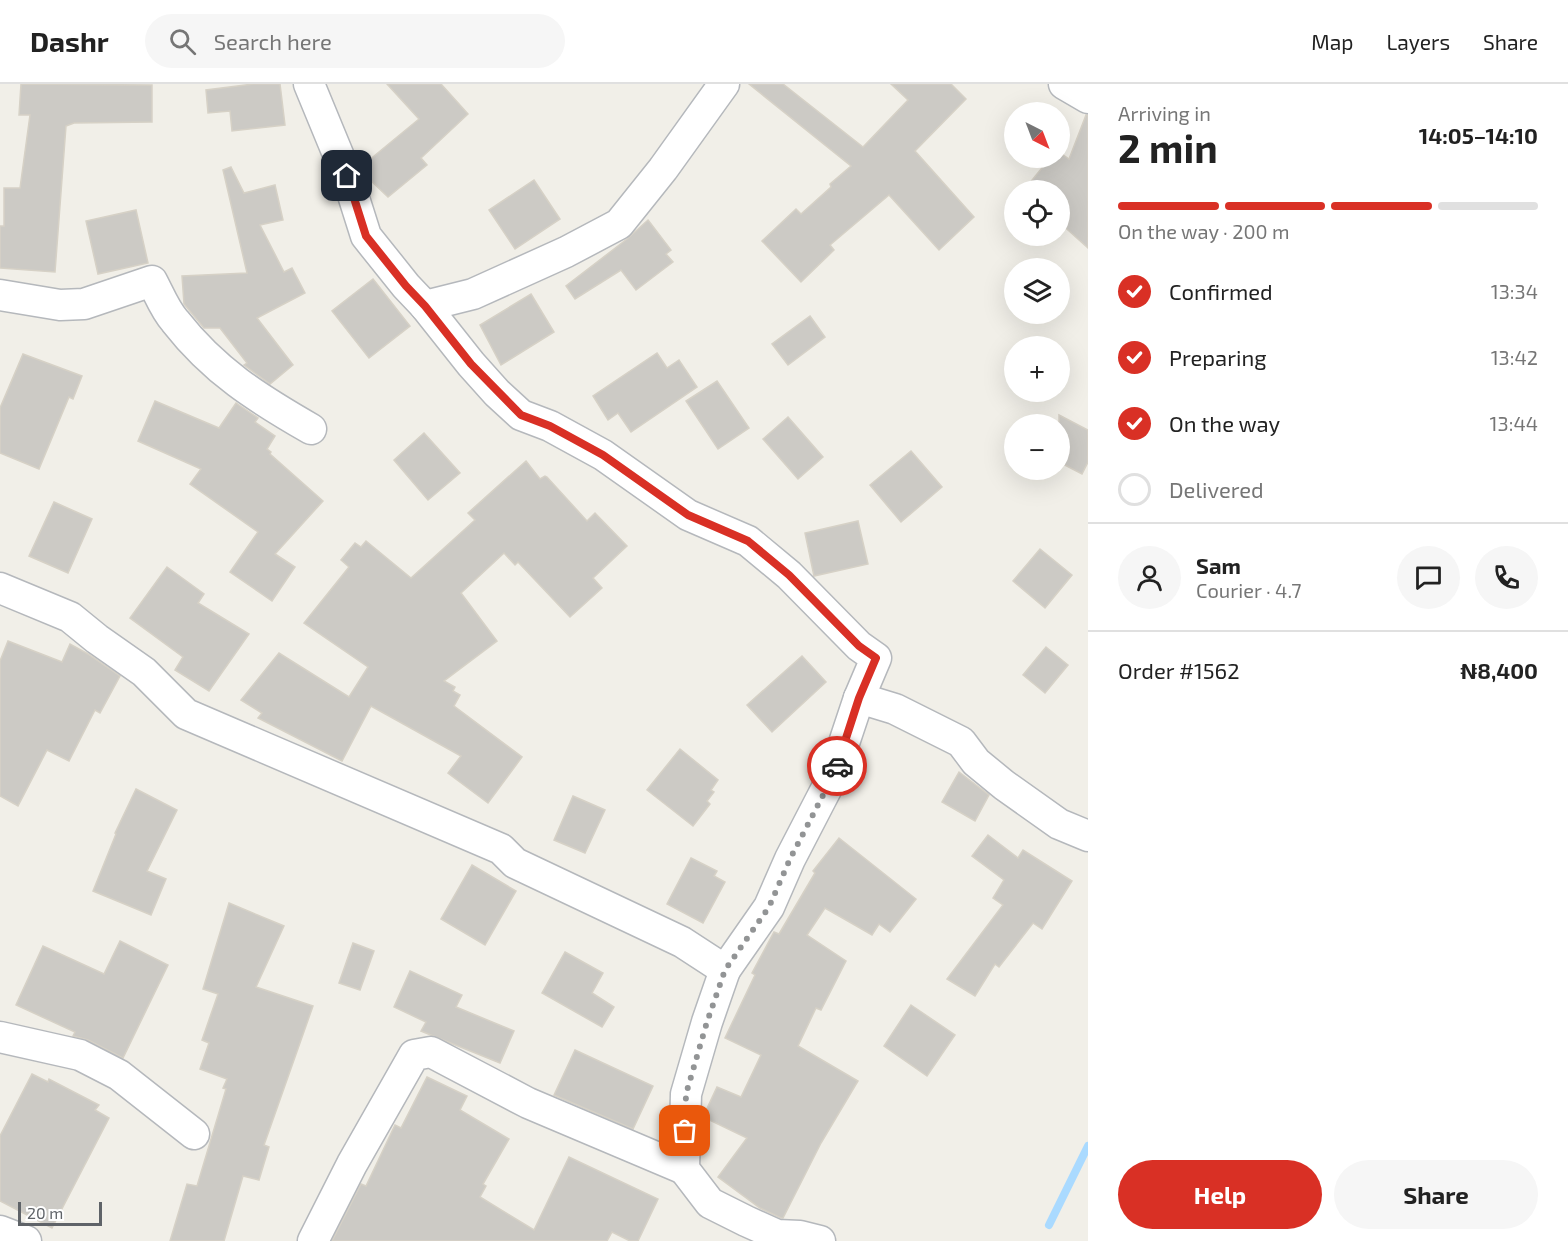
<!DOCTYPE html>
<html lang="en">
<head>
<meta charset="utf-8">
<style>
	:root { --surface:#fff; --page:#f6f6f6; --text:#222; --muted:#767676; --line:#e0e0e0; --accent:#d93025 }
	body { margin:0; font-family:"Exo 2",sans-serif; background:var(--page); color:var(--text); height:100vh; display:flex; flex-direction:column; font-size:22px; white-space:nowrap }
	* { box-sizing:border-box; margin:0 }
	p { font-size:20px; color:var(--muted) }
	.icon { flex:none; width:33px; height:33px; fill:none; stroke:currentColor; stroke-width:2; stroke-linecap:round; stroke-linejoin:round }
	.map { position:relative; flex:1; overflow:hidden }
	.sheet { display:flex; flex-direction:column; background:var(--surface); width:480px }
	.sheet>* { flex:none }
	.needle { width:39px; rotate:138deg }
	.fabs { position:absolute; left:1004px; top:18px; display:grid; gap:12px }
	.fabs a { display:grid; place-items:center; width:66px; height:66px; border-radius:50%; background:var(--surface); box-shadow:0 6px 24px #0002; font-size:30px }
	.scale { position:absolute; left:18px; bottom:15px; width:84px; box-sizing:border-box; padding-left:6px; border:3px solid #5f6368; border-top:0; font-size:16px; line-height:21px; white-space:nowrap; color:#5f6368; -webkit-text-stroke:4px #fff; paint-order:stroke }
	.pin { position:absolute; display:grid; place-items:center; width:51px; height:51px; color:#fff; margin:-26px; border-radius:12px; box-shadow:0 3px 9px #0006 }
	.courier { position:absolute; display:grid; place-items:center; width:60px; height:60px; margin:-30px; border:4px solid #d93025; border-radius:50%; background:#fff; color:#222; box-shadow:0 2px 8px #0007 }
	.headline em { font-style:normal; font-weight:700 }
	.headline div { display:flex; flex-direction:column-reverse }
	.headline { display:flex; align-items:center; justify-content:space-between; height:102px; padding:0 30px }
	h1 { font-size:39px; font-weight:700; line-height:45px }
	.bar { display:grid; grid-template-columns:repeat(4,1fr); gap:9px 6px; align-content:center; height:72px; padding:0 30px }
	.bar i { height:8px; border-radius:4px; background:var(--line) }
	.bar .current { background:var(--accent) }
	.bar p { grid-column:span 4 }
	.line { display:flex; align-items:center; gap:15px; padding:0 30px; border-top:2px solid var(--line) }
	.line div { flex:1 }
	.round { display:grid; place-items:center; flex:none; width:63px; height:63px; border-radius:32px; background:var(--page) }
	ol { padding:0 30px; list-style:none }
	li { display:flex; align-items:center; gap:18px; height:66px }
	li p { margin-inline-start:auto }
	li .icon { padding:6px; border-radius:50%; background:var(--accent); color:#fff; stroke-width:4 }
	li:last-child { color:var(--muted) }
	li i { width:33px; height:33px; border:3px solid var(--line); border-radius:50% }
	.action { display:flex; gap:12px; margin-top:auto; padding:12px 30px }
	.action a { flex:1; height:69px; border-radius:36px; background:var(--accent); color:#fff; font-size:24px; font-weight:700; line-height:69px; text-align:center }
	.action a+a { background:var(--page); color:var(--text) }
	header { display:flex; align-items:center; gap:36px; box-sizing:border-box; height:84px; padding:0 30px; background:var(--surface); border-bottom:2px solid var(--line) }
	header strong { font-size:28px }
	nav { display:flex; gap:33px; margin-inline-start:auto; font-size:21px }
	.search { width:420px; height:54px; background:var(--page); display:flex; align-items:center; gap:15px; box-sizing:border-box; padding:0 21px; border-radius:33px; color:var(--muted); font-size:22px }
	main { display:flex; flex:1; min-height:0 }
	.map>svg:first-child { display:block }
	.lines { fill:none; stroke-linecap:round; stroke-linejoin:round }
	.stream { stroke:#aadaff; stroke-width:8 }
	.building { fill:#cccac5; stroke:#d6d1c6; stroke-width:1.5 }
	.street-casing { stroke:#b5b8bc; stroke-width:33 }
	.street { stroke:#fff; stroke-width:30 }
	.done { stroke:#929495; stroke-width:6; stroke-dasharray:0 10.8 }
	.route { stroke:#d93025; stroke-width:8 }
</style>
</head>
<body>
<header>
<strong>Dashr</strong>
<div class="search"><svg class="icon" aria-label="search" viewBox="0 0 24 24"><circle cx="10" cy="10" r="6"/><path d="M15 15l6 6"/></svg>Search here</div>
<nav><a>Map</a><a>Layers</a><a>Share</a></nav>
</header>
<main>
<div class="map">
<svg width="1088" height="1157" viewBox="0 0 1088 1157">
	<rect width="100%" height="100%" fill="#f1efe8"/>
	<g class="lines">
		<!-- stream -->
		<path class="stream" d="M1049,1141L1088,1062"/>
	</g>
	<!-- building -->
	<g class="building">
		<path d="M21,0L152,1V38L74,39L66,42L55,188L0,184V142H4V104H20L30,31H19Z"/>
		<path d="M253,0H280L285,41L232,47L230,27L208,29L206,6Z"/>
		<path d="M387,0H441L468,30L421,74L427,81L388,113L365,91L362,82L419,35Z"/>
		<path d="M749,0H783L863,63L908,16L891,0H951L966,15L915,67L974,133L939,166L889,111L830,161L834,166L801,198L762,157L796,125L801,130L831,103L830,100L851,82Z"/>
		<path d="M1086,31H1088V164L1059,138V106H1024L1050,74H1059V68L1069,75Z"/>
		<path d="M231,83L244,109L275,101L283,136L260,141L284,188L292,184L305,209L257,234L293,281L270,300L244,281L247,279L220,244H204L184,220L182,192L247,189L223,86Z"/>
		<path d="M534,96L560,135L515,165L489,126Z"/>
		<path d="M136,126L148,179L98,190L86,137Z"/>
		<path d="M648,136L671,166L666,170L673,178L636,206L621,186L575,215L566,202L627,155Z"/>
		<path d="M373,195L410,242L369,274L332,227Z"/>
		<path d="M531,210L554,248L501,281L480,241Z"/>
		<path d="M810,232L825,253L788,281L772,260Z"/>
		<path d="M657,269L667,284L679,276L697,303L631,348L618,329L608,336L593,312Z"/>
		<path d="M23,270L82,292L73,315L69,313L39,385L0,369V324Z"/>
		<path d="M717,297L749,344L718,365L686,317Z"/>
		<path d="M155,317L219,344L236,319L258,334L255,338L275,352L267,365L271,368L270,370L323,417L275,470L295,483L272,517L230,488L258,448L190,400L201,385L138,357Z"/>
		<path d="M1059,331L1088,346V378L1082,390L1059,378Z"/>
		<path d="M788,333L823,373L798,395L763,355Z"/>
		<path d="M424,349L460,389L428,416L394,376Z"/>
		<path d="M911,367L942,403L901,438L870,401Z"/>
		<path d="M526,377L540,395L545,392L547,393L587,437L595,429L627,462L593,494L602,504L570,533L518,478L515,481L504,469L461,509L497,557L444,597L455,603L453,607L460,611L454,622L522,673L488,719L448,689L461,672L371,622L342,677L258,634L262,629L241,616L279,569L349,613L368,583L304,539L349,483L341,476L355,459L361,463L366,457L411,494L475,436L468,429Z"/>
		<path d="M54,418L92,435L68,489L29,472Z"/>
		<path d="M858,437L868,480L814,492L805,449Z"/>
		<path d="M1040,465L1072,491L1045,524L1013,497Z"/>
		<path d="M167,483L204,510L198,519L249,550L209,607L175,586L183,573L130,534Z"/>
		<path d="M8,557L62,578L70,560L88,570L120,592L100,629L95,626L69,677L47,666L18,722L0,712V577Z"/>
		<path d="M1046,563L1068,581L1045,609L1023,591Z"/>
		<path d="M802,572L826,598L772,648L747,621Z"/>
		<path d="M680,665L718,696L711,706L714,708L707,717L710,720L693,742L647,706Z"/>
		<path d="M959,688L989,711L975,737L942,718Z"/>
		<path d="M136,705L177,726L147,787L166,795L151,831L93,807L116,750L115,749Z"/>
		<path d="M573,712L605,726L585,769L554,756Z"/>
		<path d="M988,751L1018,774L1023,766L1072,797L1042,845L1033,839L999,883L995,880L975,912L947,895L1003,821L993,814L1004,796L972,772Z"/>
		<path d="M839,754L916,815L890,848L879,840L872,851L825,824L807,851L846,877L821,926L816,924L798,962L858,997L821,1059L783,1134H781L760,1124L718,1093L747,1054L703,1033L717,1003L741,1013L761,971L725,954L755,891L752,889L774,848L779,850L815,789L813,787Z"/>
		<path d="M691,774L717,787L714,792L725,798L703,839L667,820Z"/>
		<path d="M472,781L516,807L485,861L441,835Z"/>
		<path d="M229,819L284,842L256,903L313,922L264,1061L269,1063L259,1096L243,1092L224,1157H170L187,1100L197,1102L226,1005L223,1004L227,995L200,985L209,959L202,956L218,910L203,905Z"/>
		<path d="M120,857L168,881L123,974L88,956L73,952L75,948L16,921L43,862L104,890Z"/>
		<path d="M353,859L374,867L360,906L339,899Z"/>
		<path d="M565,868L603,889L592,909L614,923L602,943L542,909Z"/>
		<path d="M410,887L462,911L456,923L514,947L500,979L421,947L426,938L394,923Z"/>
		<path d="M911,921L955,951L927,992L884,962Z"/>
		<path d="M575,966L653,1002L633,1045L554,1011Z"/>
		<path d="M32,990L48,998L49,995L99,1021L95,1026L109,1034L52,1144L0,1117V1052Z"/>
		<path d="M427,993L467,1012L460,1026L509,1055L483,1100L486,1102L480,1113L534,1146L569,1073L658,1115L638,1157H630L612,1148L607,1157H332L361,1100L366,1102L395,1041L401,1044Z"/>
	</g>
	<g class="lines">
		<!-- street casing -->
		<g class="street-casing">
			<g id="street">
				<path d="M309,0L347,92L366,152L406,202L425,222L471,280L497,309L521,331L550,342L603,371L688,431L748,457L789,491L859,562L876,574L859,614L833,692L790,775L769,823L725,886"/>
				<path d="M1064,0L1088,14"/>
				<path d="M0,211L60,221L84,220L152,197C159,210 165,226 175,237C214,287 257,314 311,345"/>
				<path d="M425,222L473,210L566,168L619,140L663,85L724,0"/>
				<path d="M0,504L70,533L97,555L144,588L186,630L501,765L515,779L682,858L725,886L707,938L686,1010L684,1085L710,1119L746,1137L777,1151L800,1152L820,1157"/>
				<path d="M859,614L895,625L961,658L976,678L1004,701L1059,740L1088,752"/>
				<path d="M0,953L80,971L119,991L194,1050"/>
				<path d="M0,1147L26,1157"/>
				<path d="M313,1157L352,1080L414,971L431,968L528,1019L684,1085"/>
			</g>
		</g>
		<!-- street -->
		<use href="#street" class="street"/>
	</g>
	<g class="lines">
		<!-- done -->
		<path class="done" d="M685,1047L686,1010L707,938L725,886L769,823L790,775L833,692L837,682"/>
		<!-- route -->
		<path class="route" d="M347,92L366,152L406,202L425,222L471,280L521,331L550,342L603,371L688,431L748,457L789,491L859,562L876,574L859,614L837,682"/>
	</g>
</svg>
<div class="fabs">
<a><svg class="needle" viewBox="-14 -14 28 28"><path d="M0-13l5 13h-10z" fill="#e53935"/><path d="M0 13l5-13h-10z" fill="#767676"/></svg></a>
<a><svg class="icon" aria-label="locate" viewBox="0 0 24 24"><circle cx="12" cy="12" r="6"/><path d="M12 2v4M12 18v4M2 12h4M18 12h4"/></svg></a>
<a><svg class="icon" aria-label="layers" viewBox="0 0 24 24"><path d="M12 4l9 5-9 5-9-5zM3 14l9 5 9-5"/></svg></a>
<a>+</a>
<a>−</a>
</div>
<div class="scale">20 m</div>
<div class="pin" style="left:685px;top:1047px;background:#ea580c"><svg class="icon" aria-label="bag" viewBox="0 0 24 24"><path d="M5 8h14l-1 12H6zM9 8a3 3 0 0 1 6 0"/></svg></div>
<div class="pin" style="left:347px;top:92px;background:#1f2937"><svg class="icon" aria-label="home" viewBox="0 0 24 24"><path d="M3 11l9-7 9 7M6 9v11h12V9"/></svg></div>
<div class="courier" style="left:837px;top:682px"><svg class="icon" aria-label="car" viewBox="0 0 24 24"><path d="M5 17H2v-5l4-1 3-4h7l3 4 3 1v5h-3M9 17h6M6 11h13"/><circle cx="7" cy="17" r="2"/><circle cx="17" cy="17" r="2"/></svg></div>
</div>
<section class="sheet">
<div class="headline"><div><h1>2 min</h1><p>Arriving in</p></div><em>14:05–14:10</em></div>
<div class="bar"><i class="current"></i><i class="current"></i><i class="current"></i><i></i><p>On the way · 200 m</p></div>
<ol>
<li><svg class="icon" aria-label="check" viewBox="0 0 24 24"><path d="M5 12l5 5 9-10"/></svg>Confirmed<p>13:34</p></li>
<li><svg class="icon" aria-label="check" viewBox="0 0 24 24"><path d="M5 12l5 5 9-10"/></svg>Preparing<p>13:42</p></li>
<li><svg class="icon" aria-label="check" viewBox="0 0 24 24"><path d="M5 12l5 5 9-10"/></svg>On the way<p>13:44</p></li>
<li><i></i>Delivered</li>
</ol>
<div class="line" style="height:108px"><a class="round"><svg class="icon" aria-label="person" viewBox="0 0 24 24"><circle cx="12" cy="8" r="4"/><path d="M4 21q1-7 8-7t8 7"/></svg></a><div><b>Sam</b><p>Courier · 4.7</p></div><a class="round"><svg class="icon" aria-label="chat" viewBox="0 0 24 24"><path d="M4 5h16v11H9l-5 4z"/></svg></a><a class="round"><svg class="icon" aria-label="phone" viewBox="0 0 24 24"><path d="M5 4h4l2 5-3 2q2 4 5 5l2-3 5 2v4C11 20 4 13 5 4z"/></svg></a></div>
<div class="line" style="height:78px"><div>Order #1562</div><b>₦8,400</b></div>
<div class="action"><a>Help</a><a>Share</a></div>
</section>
</main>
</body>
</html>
